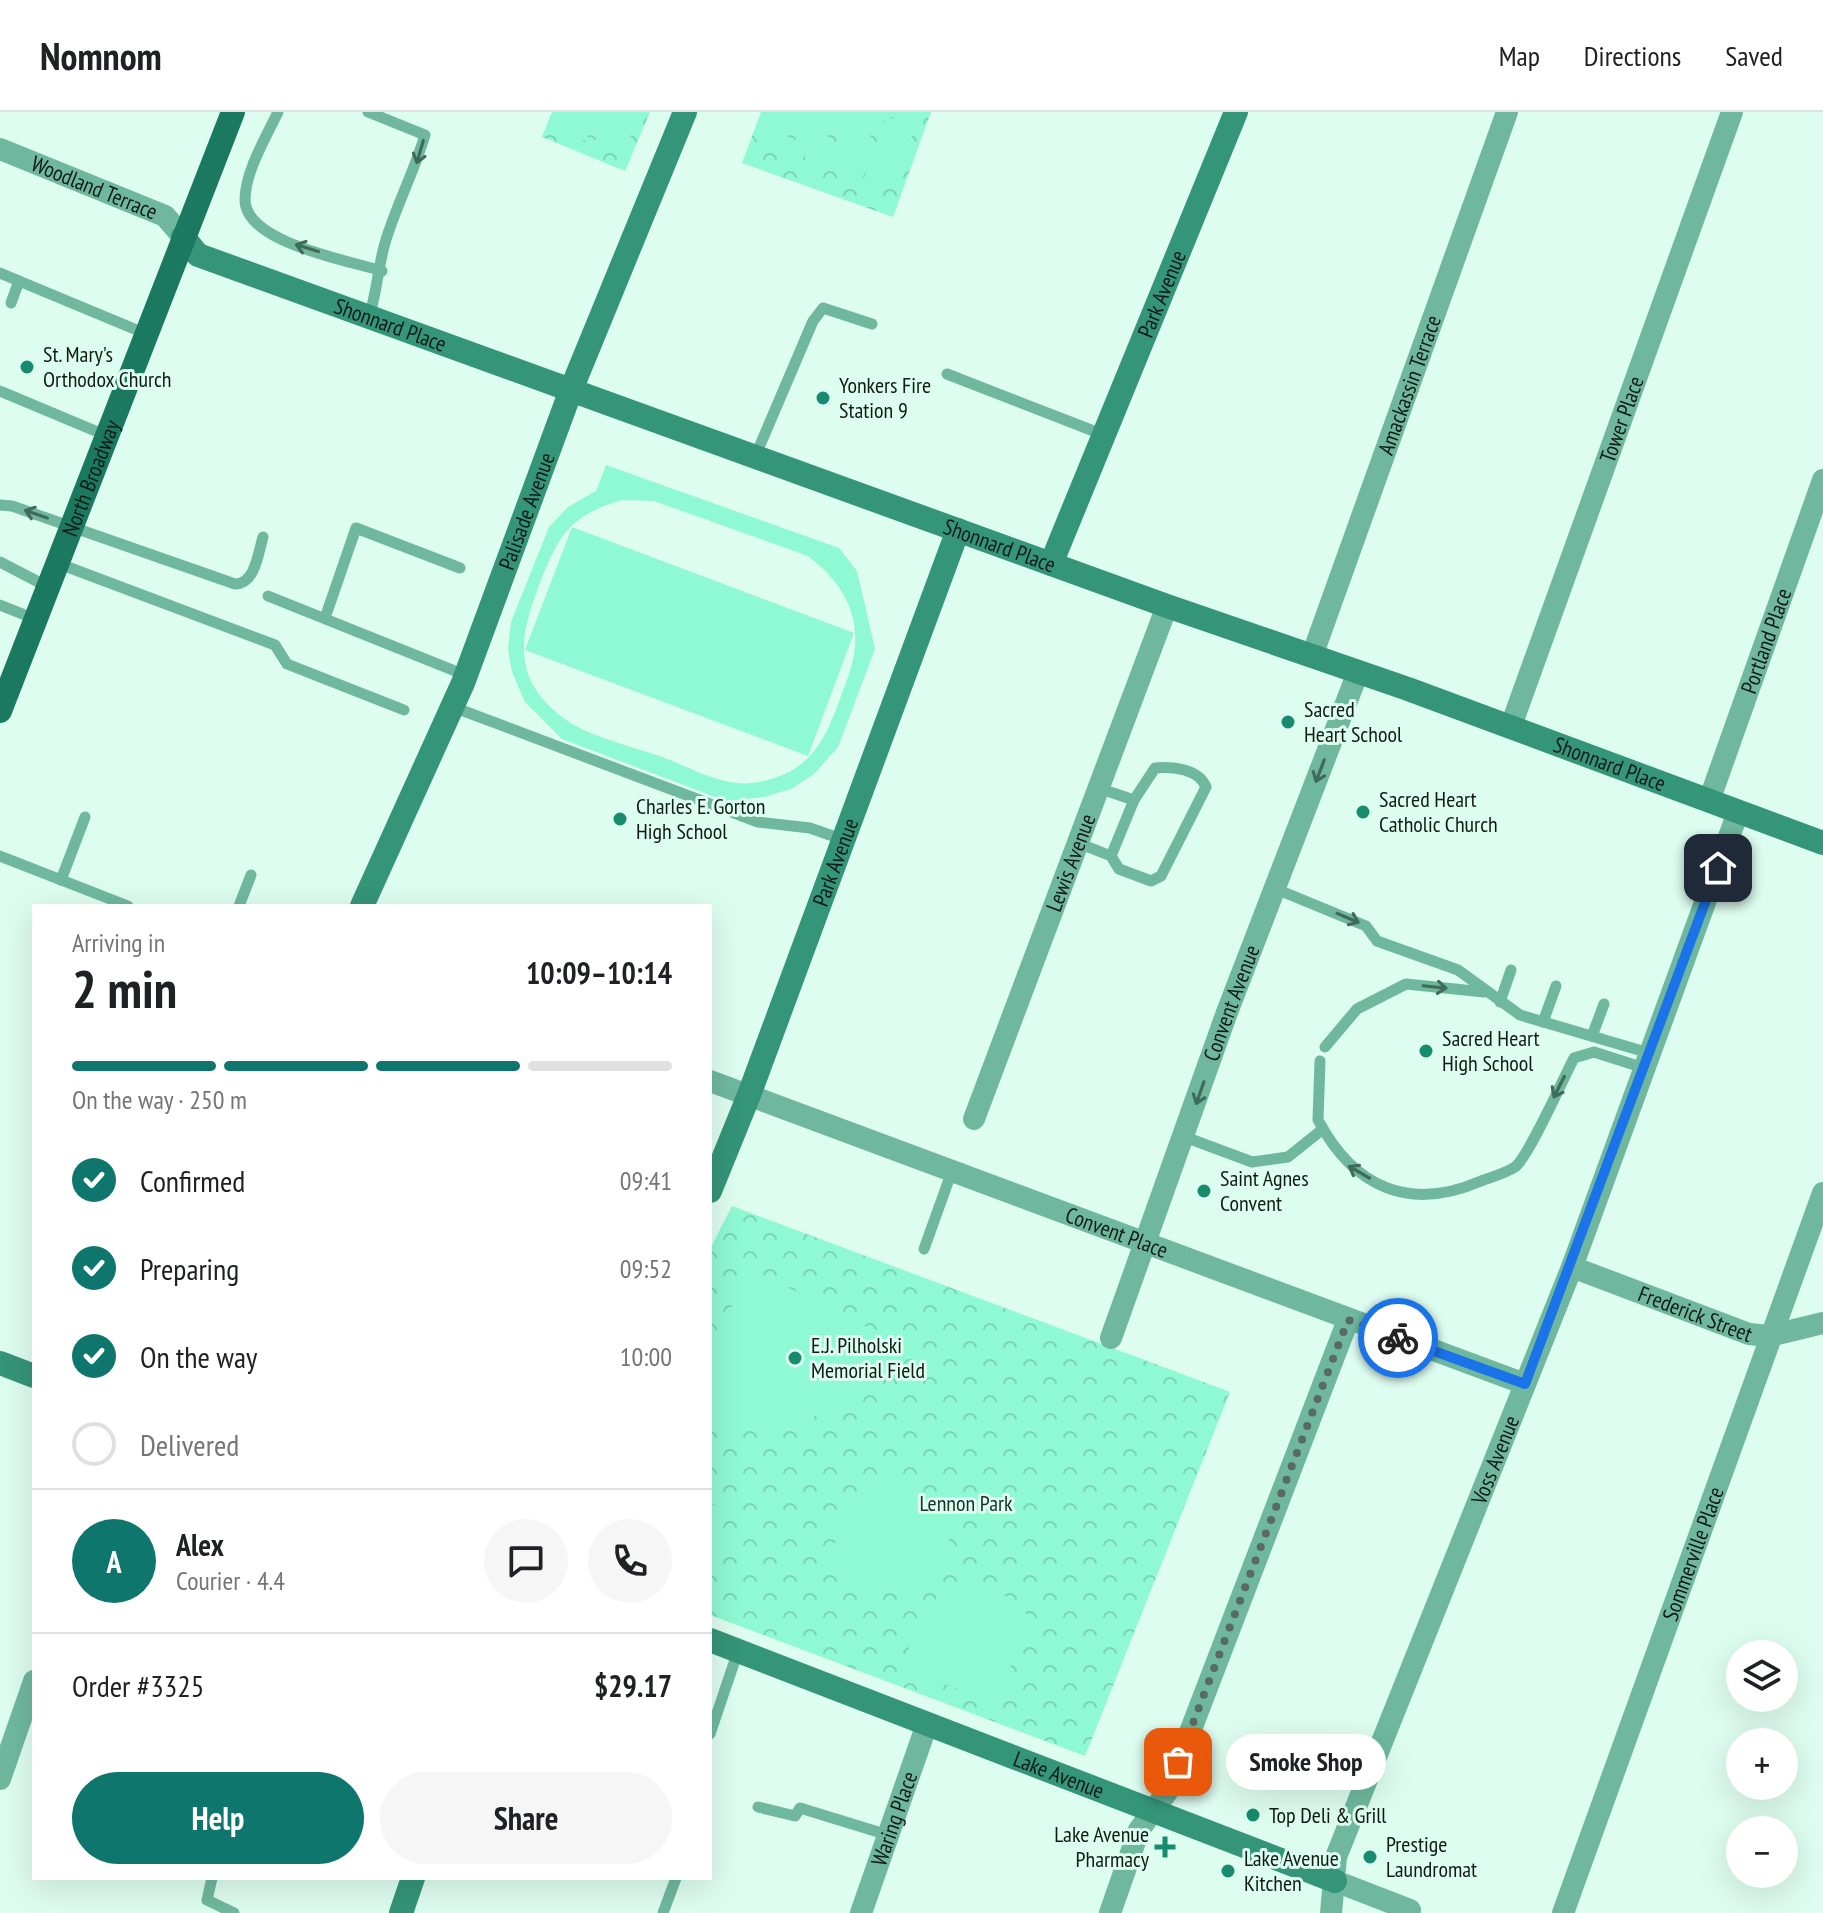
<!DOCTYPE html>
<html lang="en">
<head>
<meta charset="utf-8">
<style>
	:root { --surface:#fff; --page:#f6f6f6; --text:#202124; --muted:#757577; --line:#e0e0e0; --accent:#0f766e }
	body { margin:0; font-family:"PT Sans Narrow",sans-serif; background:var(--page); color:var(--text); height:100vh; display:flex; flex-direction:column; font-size:30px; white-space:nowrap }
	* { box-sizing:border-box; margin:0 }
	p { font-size:26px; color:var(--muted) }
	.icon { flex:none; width:44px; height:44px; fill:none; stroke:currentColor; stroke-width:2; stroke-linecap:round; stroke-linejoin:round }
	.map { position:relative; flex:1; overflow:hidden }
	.panel { position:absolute; left:32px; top:792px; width:680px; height:976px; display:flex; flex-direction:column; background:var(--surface); border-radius:0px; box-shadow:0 8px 32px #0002 }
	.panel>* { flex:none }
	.controls { position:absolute; left:1726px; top:1528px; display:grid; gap:16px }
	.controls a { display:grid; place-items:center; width:72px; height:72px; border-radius:50%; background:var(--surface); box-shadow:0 8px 32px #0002; font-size:40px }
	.pin { position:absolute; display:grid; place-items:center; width:68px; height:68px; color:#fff; margin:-34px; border-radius:16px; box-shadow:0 4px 12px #0006 }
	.courier { position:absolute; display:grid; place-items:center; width:80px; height:80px; margin:-40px; border:6px solid #1a73e8; border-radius:50%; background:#fff; color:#222; box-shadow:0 2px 10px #0007 }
	.bubble { position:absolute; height:56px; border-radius:28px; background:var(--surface); box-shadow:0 8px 32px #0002; font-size:26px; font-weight:600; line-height:56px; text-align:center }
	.summary em { font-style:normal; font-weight:600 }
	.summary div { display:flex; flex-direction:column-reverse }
	.summary { display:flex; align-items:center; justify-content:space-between; height:136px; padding:0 40px }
	h1 { font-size:52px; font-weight:600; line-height:60px }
	.bar { display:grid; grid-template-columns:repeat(4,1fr); gap:12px 8px; align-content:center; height:96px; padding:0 40px }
	.bar i { height:10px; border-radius:6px; background:var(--line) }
	.bar .selected { background:var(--accent) }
	.bar p { grid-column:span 4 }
	.line { display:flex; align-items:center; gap:20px; padding:0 40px; border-top:2px solid var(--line) }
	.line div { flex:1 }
	.round { display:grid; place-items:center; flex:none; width:84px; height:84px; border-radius:42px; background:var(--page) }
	ol { padding:0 40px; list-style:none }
	li { display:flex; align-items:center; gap:24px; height:88px }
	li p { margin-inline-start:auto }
	li .icon { padding:8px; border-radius:50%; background:var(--accent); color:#fff; stroke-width:4 }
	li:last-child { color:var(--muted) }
	li i { width:44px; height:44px; border:4px solid var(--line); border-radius:50% }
	.button { display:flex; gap:16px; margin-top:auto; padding:16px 40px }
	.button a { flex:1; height:92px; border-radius:48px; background:var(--accent); color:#fff; font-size:32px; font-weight:600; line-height:92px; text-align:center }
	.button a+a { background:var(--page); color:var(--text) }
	header { display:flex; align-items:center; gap:48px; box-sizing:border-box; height:112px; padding:0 40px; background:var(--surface); border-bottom:2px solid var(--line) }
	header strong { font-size:38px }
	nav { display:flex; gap:44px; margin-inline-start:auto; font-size:28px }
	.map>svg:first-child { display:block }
	.park { fill:url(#park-crowns) }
	.garden { fill:#8ff8d4; fill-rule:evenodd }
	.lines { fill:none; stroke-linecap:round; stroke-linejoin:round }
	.lane { stroke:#6fb89f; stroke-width:11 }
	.street { stroke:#6fb89f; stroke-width:22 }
	.secondary { stroke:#359578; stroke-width:24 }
	.primary { stroke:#1b795f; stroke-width:24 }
	.oneway { stroke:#406a5b }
	.done { stroke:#586a63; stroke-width:8; stroke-dasharray:0 14.4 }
	.route { stroke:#1a73e8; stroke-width:10 }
	.poi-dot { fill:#168b6d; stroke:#ddfdf0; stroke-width:3 }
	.labels { text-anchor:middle; stroke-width:6; stroke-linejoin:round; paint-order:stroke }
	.street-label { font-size:22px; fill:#101b17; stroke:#ddfdf0 }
	.poi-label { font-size:22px; fill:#101b17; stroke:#ddfdf0; text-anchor:start }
	.park-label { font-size:22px; fill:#192f27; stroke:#ddfdf0 }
</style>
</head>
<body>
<header>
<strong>Nomnom</strong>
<nav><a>Map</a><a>Directions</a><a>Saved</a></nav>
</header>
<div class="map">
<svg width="1823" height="1801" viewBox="0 0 1823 1801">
	<defs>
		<pattern id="park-crowns" width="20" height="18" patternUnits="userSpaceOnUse" patternTransform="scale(2)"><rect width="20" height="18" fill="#8ff8d4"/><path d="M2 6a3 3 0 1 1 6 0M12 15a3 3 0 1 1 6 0" fill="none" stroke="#7ad4b5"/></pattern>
	</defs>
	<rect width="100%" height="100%" fill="#ddfdf0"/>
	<!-- park -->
	<g class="park">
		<path d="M552,0H650L625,59L542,25Z"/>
		<path d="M761,0H931L893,105L742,51Z"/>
		<path d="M732,1094L1230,1280L1085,1644L710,1503V1137Z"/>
	</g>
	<!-- garden -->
	<g class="garden">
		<path d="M564,0H598L586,29L557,17Z"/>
		<path d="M607,0H641L622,44L593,33Z"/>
		<path d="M764,0H797L784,37L755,27Z"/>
		<path d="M805,0H837L820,50L791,40Z"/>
		<path d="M846,0L878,2L857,63L828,53Z"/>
		<path d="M886,4L915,15L893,76L864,66Z"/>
		<path d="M606,353L839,436L857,459L875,537L838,635L814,662L791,677L764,685L726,689L562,627L525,590L512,560L508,537L511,510L549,415L568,395L596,379ZM622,388L654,389L808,444C850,476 866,515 848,565C834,601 825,641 789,660C771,669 750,674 730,670C707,666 684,653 662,645C634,635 602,628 576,614C558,604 539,587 530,567C516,532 529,501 541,468C560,420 572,403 622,388Z"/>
		<path d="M572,415L854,521L808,644L525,538Z"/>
		<path d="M755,1159L891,1227C851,1301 793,1329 710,1310V1238L748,1161Z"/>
		<path d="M872,1364L951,1401C954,1483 879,1510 828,1445L866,1366Z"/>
		<path d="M710,1392L729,1399L713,1442L710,1441Z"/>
		<path d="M959,1475C994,1475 1006,1480 1030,1506L997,1588L991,1591L910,1558C905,1512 917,1493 959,1475Z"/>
	</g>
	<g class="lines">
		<!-- lane -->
		<g class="lane">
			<path d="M278,0C266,25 245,60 245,88C246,131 347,148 382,159"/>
			<path d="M368,0L425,23C414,60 396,94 385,131C378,155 377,180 369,205"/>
			<path d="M0,161L19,169"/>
			<path d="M11,191L19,169L144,221"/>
			<path d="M947,262L1104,323"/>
			<path d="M0,279L105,323"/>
			<path d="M755,345L813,209L823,196L872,212"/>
			<path d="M0,393L12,394L235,472C255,472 258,442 263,425"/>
			<path d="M0,450L48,475"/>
			<path d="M57,451L275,533L287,552L404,598"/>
			<path d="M268,484L465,563"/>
			<path d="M0,493L35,507"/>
			<path d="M325,506L356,416L460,456"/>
			<path d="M453,595L758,710L810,716L844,728"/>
			<path d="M1098,676L1134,688"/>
			<path d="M1078,731L1111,744L1119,757L1151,769L1161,764L1206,675C1199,657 1172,654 1155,656L1134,688L1111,744"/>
			<path d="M0,744L128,794"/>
			<path d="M61,768L85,705"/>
			<path d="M1276,777L1366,814L1377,829L1458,858L1520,903L1649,941"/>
			<path d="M239,794L251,763"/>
			<path d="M1500,890L1511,858"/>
			<path d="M1543,910L1556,874"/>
			<path d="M1592,924L1604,892"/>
			<path d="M1325,935L1357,897L1406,872L1484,880"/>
			<path d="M1320,949L1318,1008C1354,1076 1410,1100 1481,1069C1492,1065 1506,1061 1515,1055C1528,1046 1564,965 1574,946L1594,940L1644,956"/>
			<path d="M1185,1025L1252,1050L1288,1045L1323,1017"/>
			<path d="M924,1137L952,1059"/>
			<path d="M710,1622L738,1539"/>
			<path d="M758,1695L795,1704L800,1696L888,1723"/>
			<path d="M212,1766L207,1788L234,1801"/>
			<path d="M663,1801L676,1766"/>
		</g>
		<!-- street -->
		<g class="street">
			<path id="s1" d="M0,37L165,104L183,125"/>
			<path id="s2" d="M1312,544L1507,0"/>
			<path id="s3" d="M1511,614L1732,0"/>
			<path id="s4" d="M1709,689L1823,368"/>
			<path id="s5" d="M710,969L1525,1272"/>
			<path id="s6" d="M974,1007L1167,494"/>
			<path id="s7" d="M1572,1155L1749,1222L1769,1224L1823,1211"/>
			<path id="s8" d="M1111,1226L1226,903L1358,560"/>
			<path d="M0,1667L34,1569"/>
			<path d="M1335,1769L1410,1798"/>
			<path id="s9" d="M861,1801L927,1612"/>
			<path d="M1110,1801L1139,1718L1167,1680L1348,1208"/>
			<path id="s10" d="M1331,1801L1336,1745L1572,1155L1738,700"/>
			<path id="s11" d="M1563,1801L1823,1081"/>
		</g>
		<!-- secondary -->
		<g class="secondary">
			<path id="s12" d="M183,125L198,143L1167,494L1408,577L1823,731"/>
			<path id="s13" d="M1051,452L1236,0"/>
			<path id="s14" d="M362,794L463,571L571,278L685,0"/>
			<path id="s15" d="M710,1079L749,983L958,418"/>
			<path d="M0,1251L34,1264"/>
			<path id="s16" d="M710,1528L1335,1769"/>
			<path d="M401,1801L413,1766"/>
		</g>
		<!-- primary -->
		<path class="primary" id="s17" d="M0,599L233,0"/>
	</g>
	<!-- one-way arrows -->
	<defs><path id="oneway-shaft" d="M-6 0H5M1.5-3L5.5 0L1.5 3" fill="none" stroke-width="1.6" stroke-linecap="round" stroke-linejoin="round" transform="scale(2)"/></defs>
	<g class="oneway">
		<use href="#oneway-shaft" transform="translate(420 40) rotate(106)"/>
		<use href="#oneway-shaft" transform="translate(307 136) rotate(-163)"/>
		<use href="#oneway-shaft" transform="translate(36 402) rotate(-161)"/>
		<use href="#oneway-shaft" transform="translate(1320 659) rotate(111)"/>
		<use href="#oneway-shaft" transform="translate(1348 806) rotate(23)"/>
		<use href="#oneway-shaft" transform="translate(1435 875) rotate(6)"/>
		<use href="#oneway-shaft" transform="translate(1559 975) rotate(117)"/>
		<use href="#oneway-shaft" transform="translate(1200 981) rotate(109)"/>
		<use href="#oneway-shaft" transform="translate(1359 1060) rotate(-150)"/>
	</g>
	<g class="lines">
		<!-- done -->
		<path class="done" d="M1178,1650L1348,1208L1398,1226"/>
		<!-- route -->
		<path class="route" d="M1398,1226L1525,1272L1718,756"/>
	</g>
	<!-- markers -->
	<g class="poi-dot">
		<circle cx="27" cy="255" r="8"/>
		<circle cx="823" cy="286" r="8"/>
		<circle cx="1288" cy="610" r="8"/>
		<circle cx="1363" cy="700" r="8"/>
		<circle cx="620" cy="707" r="8"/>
		<circle cx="1426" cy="939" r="8"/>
		<circle cx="1204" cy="1079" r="8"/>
		<circle cx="795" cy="1246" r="8"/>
		<circle cx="1253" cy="1703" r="8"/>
		<path d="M1161 1723h8v8h8v8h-8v8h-8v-8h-8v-8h8z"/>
		<circle cx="1370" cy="1745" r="8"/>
		<circle cx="1228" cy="1759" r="8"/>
	</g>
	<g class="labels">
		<!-- street labels -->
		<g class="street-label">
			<text dy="8" stroke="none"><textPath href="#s1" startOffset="102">Woodland Terrace</textPath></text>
			<text dy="8" stroke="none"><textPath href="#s13" startOffset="292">Park Avenue</textPath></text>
			<text dy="8" stroke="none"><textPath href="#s12" startOffset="228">Shonnard Place</textPath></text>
			<text dy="8" stroke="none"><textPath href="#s2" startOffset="288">Amackassin Terrace</textPath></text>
			<text dy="8" stroke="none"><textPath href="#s3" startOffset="326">Tower Place</textPath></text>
			<text dy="8" stroke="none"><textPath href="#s17" startOffset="250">North Broadway</textPath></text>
			<text dy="8" stroke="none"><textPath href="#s14" startOffset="428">Palisade Avenue</textPath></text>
			<text dy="8" stroke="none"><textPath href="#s12" startOffset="876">Shonnard Place</textPath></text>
			<text dy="8" stroke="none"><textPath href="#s4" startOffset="170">Portland Place</textPath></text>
			<text dy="8" stroke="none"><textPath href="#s12" startOffset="1524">Shonnard Place</textPath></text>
			<text dy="8" stroke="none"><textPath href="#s15" startOffset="352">Park Avenue</textPath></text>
			<text dy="8" stroke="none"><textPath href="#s6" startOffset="274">Lewis Avenue</textPath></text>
			<text dy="8" stroke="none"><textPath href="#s8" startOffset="356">Convent Avenue</textPath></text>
			<text dy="8" stroke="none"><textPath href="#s5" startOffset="434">Convent Place</textPath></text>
			<text dy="8" stroke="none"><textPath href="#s7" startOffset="132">Frederick Street</textPath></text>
			<text dy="8" stroke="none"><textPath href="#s10" startOffset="484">Voss Avenue</textPath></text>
			<text dy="8" stroke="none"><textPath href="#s11" startOffset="382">Sommerville Place</textPath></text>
			<text dy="8" stroke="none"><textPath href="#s16" startOffset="374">Lake Avenue</textPath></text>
			<text dy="8" stroke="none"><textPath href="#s9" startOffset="100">Waring Place</textPath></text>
		</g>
		<!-- poi labels -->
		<g class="poi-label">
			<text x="43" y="250">St. Mary's<tspan x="43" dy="25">Orthodox Church</tspan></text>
			<text x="839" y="281">Yonkers Fire<tspan x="839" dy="25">Station 9</tspan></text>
			<text x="1304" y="605">Sacred<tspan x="1304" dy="25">Heart School</tspan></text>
			<text x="1379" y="695">Sacred Heart<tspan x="1379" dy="25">Catholic Church</tspan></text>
			<text x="636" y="702">Charles E. Gorton<tspan x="636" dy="25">High School</tspan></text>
			<text x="1442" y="934">Sacred Heart<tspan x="1442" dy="25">High School</tspan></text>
			<text x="1220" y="1074">Saint Agnes<tspan x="1220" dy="25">Convent</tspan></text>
			<text x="811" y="1241">E.J. Pilholski<tspan x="811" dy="25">Memorial Field</tspan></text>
			<text x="1269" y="1711">Top Deli &amp; Grill</text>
			<text x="1149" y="1730" text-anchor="end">Lake Avenue<tspan x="1149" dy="25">Pharmacy</tspan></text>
			<text x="1386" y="1740">Prestige<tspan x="1386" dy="25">Laundromat</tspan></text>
			<text x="1244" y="1754">Lake Avenue<tspan x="1244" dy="25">Kitchen</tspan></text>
		</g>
		<!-- park labels -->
		<g class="park-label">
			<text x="966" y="1399">Lennon Park</text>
		</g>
	</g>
</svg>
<div class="controls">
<a><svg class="icon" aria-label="layers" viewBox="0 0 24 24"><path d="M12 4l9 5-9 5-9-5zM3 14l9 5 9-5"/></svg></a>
<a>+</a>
<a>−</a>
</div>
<div class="pin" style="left:1178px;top:1650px;background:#ea580c"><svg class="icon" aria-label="bag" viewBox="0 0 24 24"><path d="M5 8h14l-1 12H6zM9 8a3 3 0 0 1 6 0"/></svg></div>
<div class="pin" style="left:1718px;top:756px;background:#1f2937"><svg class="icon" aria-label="home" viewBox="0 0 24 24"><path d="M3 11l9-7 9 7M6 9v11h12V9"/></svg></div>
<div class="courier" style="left:1398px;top:1226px"><svg class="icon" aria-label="bike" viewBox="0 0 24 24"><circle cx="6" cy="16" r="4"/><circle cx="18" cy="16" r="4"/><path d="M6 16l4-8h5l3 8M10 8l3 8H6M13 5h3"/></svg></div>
<div class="bubble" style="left:1226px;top:1622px;width:160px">Smoke Shop</div>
<section class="panel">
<div class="summary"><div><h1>2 min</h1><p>Arriving in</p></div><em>10:09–10:14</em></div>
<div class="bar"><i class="selected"></i><i class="selected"></i><i class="selected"></i><i></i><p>On the way · 250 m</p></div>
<ol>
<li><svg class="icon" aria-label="check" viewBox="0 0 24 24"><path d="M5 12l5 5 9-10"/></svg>Confirmed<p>09:41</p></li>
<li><svg class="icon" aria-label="check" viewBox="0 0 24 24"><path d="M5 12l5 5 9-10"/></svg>Preparing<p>09:52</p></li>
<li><svg class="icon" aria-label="check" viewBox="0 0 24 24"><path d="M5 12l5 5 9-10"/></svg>On the way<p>10:00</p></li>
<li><i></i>Delivered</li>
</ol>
<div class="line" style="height:144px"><b class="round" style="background:var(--accent);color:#fff">A</b><div><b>Alex</b><p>Courier · 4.4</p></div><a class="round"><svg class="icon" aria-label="chat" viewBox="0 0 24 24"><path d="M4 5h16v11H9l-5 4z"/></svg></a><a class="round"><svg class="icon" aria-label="phone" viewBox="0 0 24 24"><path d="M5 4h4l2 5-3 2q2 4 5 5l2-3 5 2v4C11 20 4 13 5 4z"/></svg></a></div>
<div class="line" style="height:104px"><div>Order #3325</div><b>$29.17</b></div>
<div class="button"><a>Help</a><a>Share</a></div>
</section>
</div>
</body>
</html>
